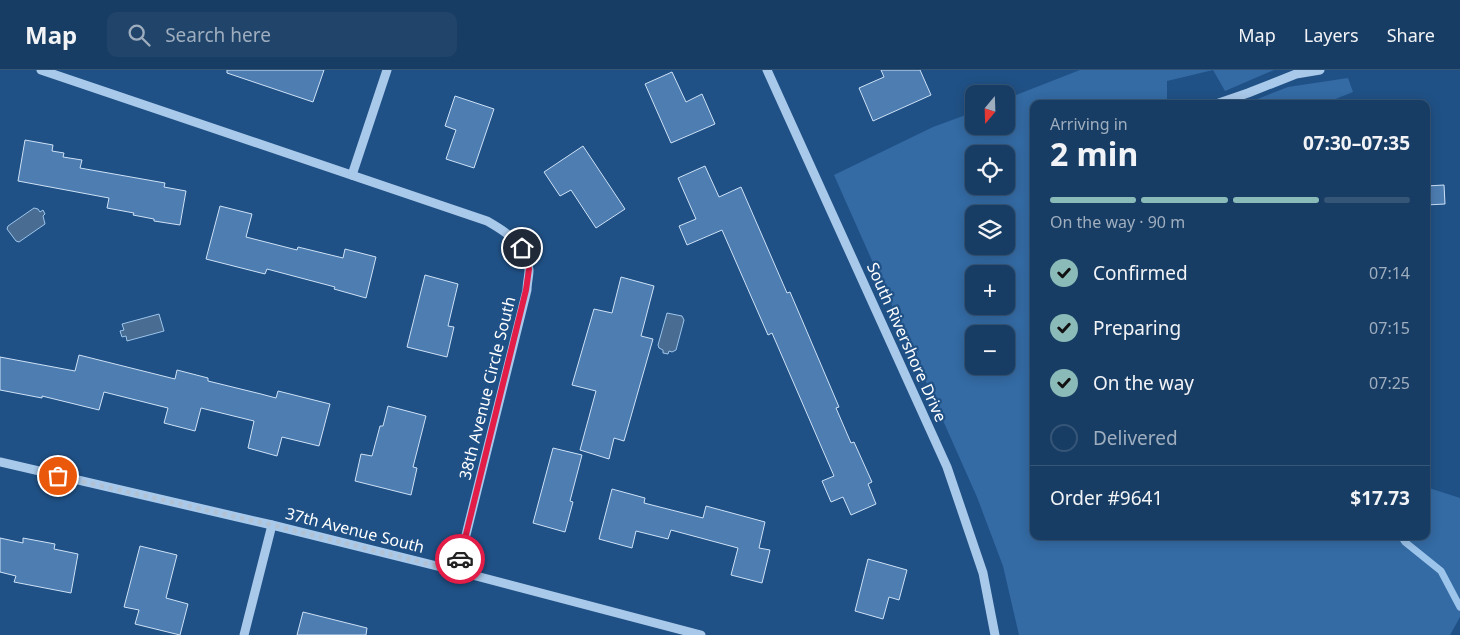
<!DOCTYPE html>
<html lang="en">
<head>
<meta charset="utf-8">
<style>
	:root { --surface:#183d64; --page:#21446a; --text:#f1f3f6; --muted:#9faebf; --line:#365678; --accent:#8bbbb9 }
	body { margin:0; font-family:"Noto Sans",sans-serif; background:var(--page); color:var(--text); height:100vh; display:flex; flex-direction:column; font-size:19px; white-space:nowrap }
	* { box-sizing:border-box; margin:0 }
	p { font-size:16px; color:var(--muted) }
	.icon { flex:none; width:28px; height:28px; fill:none; stroke:currentColor; stroke-width:2; stroke-linecap:round; stroke-linejoin:round }
	.map { position:relative; flex:1; overflow:hidden }
	.sheet { position:absolute; left:1030px; top:30px; width:400px; height:440px; display:flex; flex-direction:column; background:var(--surface); border-radius:10px; box-shadow:0 2px 12px #0003,0 0 0 1px var(--line) }
	.sheet>* { flex:none }
	.needle { width:32px; rotate:199deg }
	.fabs { position:absolute; left:965px; top:15px; display:grid; gap:10px }
	.fabs a { display:grid; place-items:center; width:50px; height:50px; border-radius:10px; background:var(--surface); box-shadow:0 2px 12px #0003,0 0 0 1px var(--line); font-size:25px }
	.pin { position:absolute; display:grid; place-items:center; width:42px; height:42px; color:#fff; margin:-21px; border:2px solid #fff; border-radius:50%; box-shadow:0 1px 5px #0007 }
	.courier { position:absolute; display:grid; place-items:center; width:50px; height:50px; margin:-25px; border:4px solid #e11d48; border-radius:50%; background:#fff; color:#222; box-shadow:0 1px 6px #0007 }
	.headline em { font-style:normal; font-weight:700 }
	.headline div { display:flex; flex-direction:column-reverse }
	.headline { display:flex; align-items:center; justify-content:space-between; height:85px; padding:0 20px }
	h1 { font-size:32px; font-weight:700; line-height:38px }
	.bar { display:grid; grid-template-columns:repeat(4,1fr); gap:8px 5px; align-content:center; height:60px; padding:0 20px }
	.bar i { height:6px; border-radius:4px; background:var(--line) }
	.bar .active { background:var(--accent) }
	.bar p { grid-column:span 4 }
	.line { display:flex; align-items:center; gap:12px; padding:0 20px; border-top:1px solid var(--line) }
	.line div { flex:1 }
	ol { padding:0 20px; list-style:none }
	li { display:flex; align-items:center; gap:15px; height:55px }
	li p { margin-inline-start:auto }
	li .icon { padding:5px; border-radius:50%; background:var(--accent); color:#111; stroke-width:4 }
	li:last-child { color:var(--muted) }
	li i { width:28px; height:28px; border:2px solid var(--line); border-radius:50% }
	header { display:flex; align-items:center; gap:30px; box-sizing:border-box; height:70px; padding:0 25px; background:var(--surface); border-bottom:1px solid var(--line) }
	header strong { font-size:24px }
	nav { display:flex; gap:28px; margin-inline-start:auto; font-size:18px }
	.search { width:350px; height:45px; background:var(--page); display:flex; align-items:center; gap:12px; box-sizing:border-box; padding:0 18px; border-radius:10px; color:var(--muted); font-size:19px }
	.map>svg:first-child { display:block }
	.green { fill:#346ba4; fill-rule:evenodd }
	.water { fill:#496c92; stroke:#9dc5eb }
	.lines { fill:none; stroke-linecap:round; stroke-linejoin:round }
	.stream { stroke:#9dc5eb; stroke-width:7 }
	.building { fill:#4d7db1; stroke:#cee2f7 }
	.minor { stroke:#a9c9ea; stroke-width:9 }
	.done { stroke:#b1c2d5; stroke-width:5; stroke-dasharray:0 9 }
	.route { stroke:#e11d48; stroke-width:6 }
	.labels { text-anchor:middle; stroke-width:4.5; stroke-linejoin:round; paint-order:stroke }
	.street-label { font-size:16px; fill:#fff; stroke:#205186 }
</style>
</head>
<body>
<header>
<strong>Map</strong>
<div class="search"><svg class="icon" aria-label="search" viewBox="0 0 24 24"><circle cx="10" cy="10" r="6"/><path d="M15 15l6 6"/></svg>Search here</div>
<nav><a>Map</a><a>Layers</a><a>Share</a></nav>
</header>
<div class="map">
<svg width="1460" height="565" viewBox="0 0 1460 565">
	<rect width="100%" height="100%" fill="#205186"/>
	<!-- green -->
	<g class="green">
		<path d="M1080,0H1274L1225,21L1213,0L1167,11V34H1034V466H1426V417L1460,428V547L1450,565H1019L1003,496L977,427L834,105L933,57L974,42V56H1006V29ZM974,84H1006V116H974ZM974,144H1006V176H974ZM974,204H1006V236H974ZM974,264H1006V296H974Z"/>
		<path d="M1348,8L1353,22L1323,34H1245L1288,17Z"/>
	</g>
	<!-- water -->
	<g class="water">
		<path d="M34,138L38,139L40,142L43,140L45,144L43,146L45,154L19,172L16,171L7,159L8,156Z"/>
		<path d="M667,243L682,246L684,250L676,280L672,282L669,281L668,284L663,283V280L659,278L658,275Z"/>
		<path d="M159,244L164,261L127,271L126,266L122,267L120,261L124,260L122,254Z"/>
	</g>
	<g class="lines">
		<!-- stream -->
		<path class="stream" d="M1401,466L1405,472L1441,501L1460,537"/>
	</g>
	<!-- building -->
	<g class="building">
		<path d="M227,0H324L313,32L227,3Z"/>
		<path d="M881,0H920L931,25L873,51L859,18L884,7Z"/>
		<path d="M672,2L686,32L702,24L715,54L671,73L645,14Z"/>
		<path d="M455,26L494,39L474,98L446,89L456,60L445,56Z"/>
		<path d="M25,70L53,75L52,81L64,83L63,87L82,90L80,98L165,113L164,117L186,121L180,155L154,151V149L133,145L134,143L107,138L109,128L18,111Z"/>
		<path d="M583,76L625,139L596,158L571,120L560,126L544,102Z"/>
		<path d="M705,96L719,127L741,117L787,223L790,222L802,250L839,337L836,338L851,373L854,372L872,412L868,414L876,434L851,445L843,427L831,432L822,411L834,406L772,263L768,265L722,160L687,175L679,156L696,149L678,108Z"/>
		<path d="M1444,115L1445,134L1426,135V116Z"/>
		<path d="M220,136L252,144L246,167L297,180L298,177L343,188L345,179L376,187L366,228L334,219L335,217L267,199L265,204L206,189Z"/>
		<path d="M425,205L458,214L448,256L454,257L447,287L407,277Z"/>
		<path d="M621,207L654,216L641,266L653,269L624,371L614,368L609,389L580,380L596,321L572,315L594,239L612,243Z"/>
		<path d="M79,285L175,309L177,300L208,308V311L261,324L276,328L278,321L330,334L319,376L282,367L277,386L248,378L254,351L201,338L195,361L164,353L168,338L104,322L99,340L42,326V328L0,320V287L75,301Z"/>
		<path d="M388,336L426,346L413,397L417,398L411,425L355,411L361,384L372,386L380,356H383Z"/>
		<path d="M553,378L582,385L570,431L573,432L565,462L533,453Z"/>
		<path d="M612,419L645,428L644,433L703,448L706,436L765,452L759,478L770,480L762,513L731,505L738,478L671,460L668,469L636,461L632,478L599,469Z"/>
		<path d="M0,468L23,473V468L55,474L54,479L78,484L71,523L14,512L16,506L0,502Z"/>
		<path d="M140,476L177,485L166,528L188,534L180,565L135,554L139,540L124,537Z"/>
		<path d="M868,489L907,500L899,530L889,527L883,549L855,541Z"/>
		<path d="M303,542L367,558L366,565H297Z"/>
	</g>
	<g class="lines">
		<!-- minor -->
		<g class="minor">
			<path d="M41,0L487,151C506,162 527,174 529,200C529,206 527,213 527,220L457,501"/>
			<path d="M767,0L947,397L983,503L995,565"/>
			<path d="M1216,34L1248,23L1296,4L1320,0"/>
			<path d="M352,105L387,0"/>
			<path d="M0,392L272,455L457,501L701,565"/>
			<path d="M244,565L272,455"/>
		</g>
	</g>
	<g class="lines">
		<!-- done -->
		<path class="done" d="M58,406L272,455L457,501L460,489"/>
		<!-- route -->
		<path class="route" d="M460,489L526,220L529,199L522,178"/>
	</g>
	<g class="labels">
		<!-- street labels -->
		<g class="street-label">
			<text transform="translate(907 272) rotate(66)" y="6">South Rivershore Drive</text>
			<text transform="translate(487 318) rotate(-76)" y="6">38th Avenue Circle South</text>
			<text transform="translate(355 460) rotate(14)" y="6">37th Avenue South</text>
		</g>
	</g>
</svg>
<div class="fabs">
<a><svg class="needle" viewBox="-14 -14 28 28"><path d="M0-13l5 13h-10z" fill="#e53935"/><path d="M0 13l5-13h-10z" fill="#9faebf"/></svg></a>
<a><svg class="icon" aria-label="locate" viewBox="0 0 24 24"><circle cx="12" cy="12" r="6"/><path d="M12 2v4M12 18v4M2 12h4M18 12h4"/></svg></a>
<a><svg class="icon" aria-label="layers" viewBox="0 0 24 24"><path d="M12 4l9 5-9 5-9-5zM3 14l9 5 9-5"/></svg></a>
<a>+</a>
<a>−</a>
</div>
<div class="pin" style="left:58px;top:406px;background:#ea580c"><svg class="icon" aria-label="bag" viewBox="0 0 24 24"><path d="M5 8h14l-1 12H6zM9 8a3 3 0 0 1 6 0"/></svg></div>
<div class="pin" style="left:522px;top:178px;background:#1f2937"><svg class="icon" aria-label="home" viewBox="0 0 24 24"><path d="M3 11l9-7 9 7M6 9v11h12V9"/></svg></div>
<div class="courier" style="left:460px;top:489px"><svg class="icon" aria-label="car" viewBox="0 0 24 24"><path d="M5 17H2v-5l4-1 3-4h7l3 4 3 1v5h-3M9 17h6M6 11h13"/><circle cx="7" cy="17" r="2"/><circle cx="17" cy="17" r="2"/></svg></div>
<section class="sheet">
<div class="headline"><div><h1>2 min</h1><p>Arriving in</p></div><em>07:30–07:35</em></div>
<div class="bar"><i class="active"></i><i class="active"></i><i class="active"></i><i></i><p>On the way · 90 m</p></div>
<ol>
<li><svg class="icon" aria-label="check" viewBox="0 0 24 24"><path d="M5 12l5 5 9-10"/></svg>Confirmed<p>07:14</p></li>
<li><svg class="icon" aria-label="check" viewBox="0 0 24 24"><path d="M5 12l5 5 9-10"/></svg>Preparing<p>07:15</p></li>
<li><svg class="icon" aria-label="check" viewBox="0 0 24 24"><path d="M5 12l5 5 9-10"/></svg>On the way<p>07:25</p></li>
<li><i></i>Delivered</li>
</ol>
<div class="line" style="height:65px"><div>Order #9641</div><b>$17.73</b></div>
</section>
</div>
</body>
</html>
